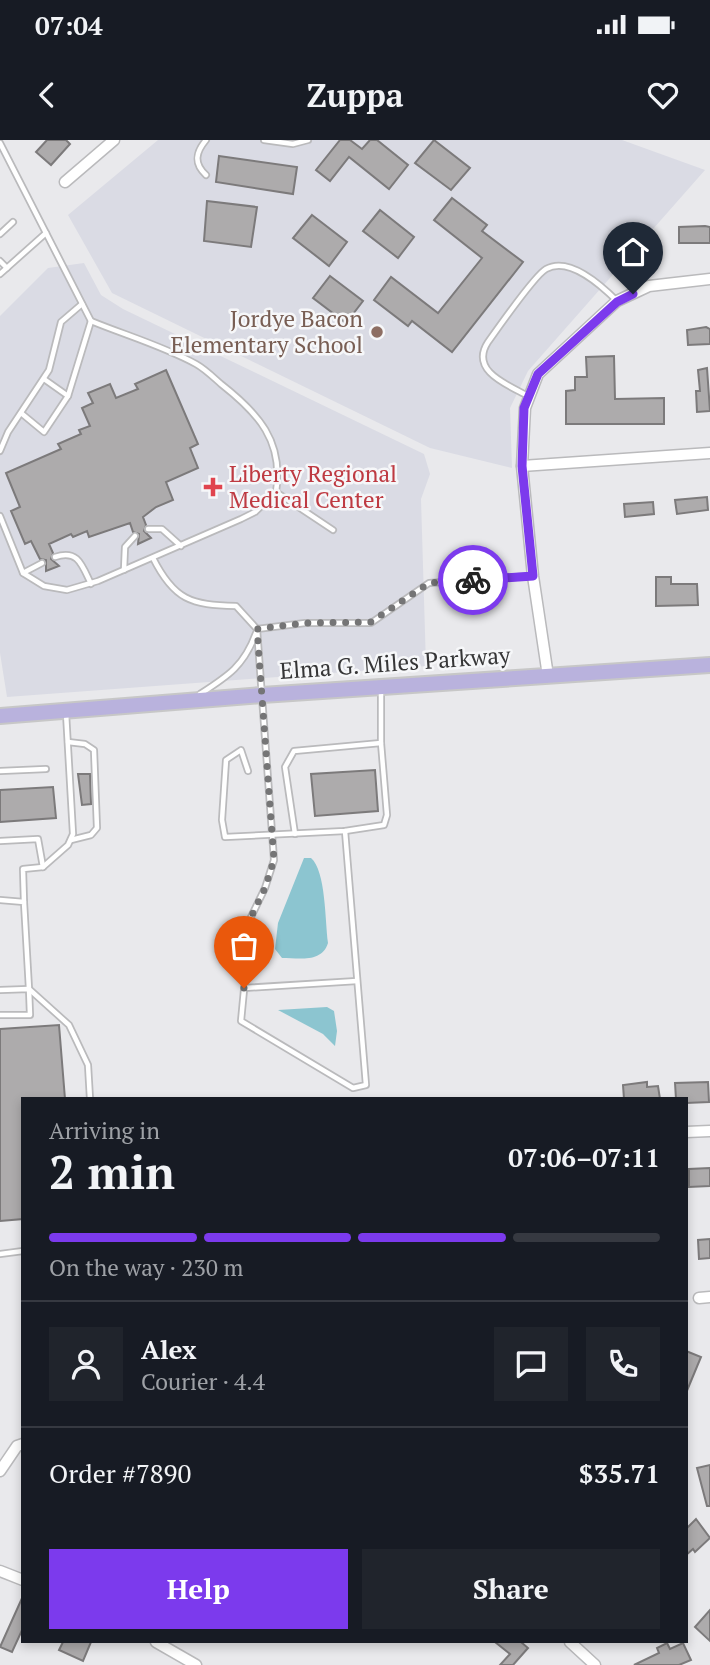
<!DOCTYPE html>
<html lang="en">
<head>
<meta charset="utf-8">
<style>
	:root { --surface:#171b24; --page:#20242c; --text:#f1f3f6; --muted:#9ea1a6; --line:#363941; --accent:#7c3aed }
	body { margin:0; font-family:"PT Serif",serif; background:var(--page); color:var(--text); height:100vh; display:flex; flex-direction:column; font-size:26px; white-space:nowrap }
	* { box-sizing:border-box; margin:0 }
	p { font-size:23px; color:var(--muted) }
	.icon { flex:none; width:38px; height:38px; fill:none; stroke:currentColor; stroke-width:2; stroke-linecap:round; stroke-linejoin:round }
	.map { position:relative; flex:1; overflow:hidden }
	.details { position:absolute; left:21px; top:957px; width:667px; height:546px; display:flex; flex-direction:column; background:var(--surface); border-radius:0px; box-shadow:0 4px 10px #0003 }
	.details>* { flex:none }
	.pin { position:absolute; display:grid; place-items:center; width:60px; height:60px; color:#fff; margin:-72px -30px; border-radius:50% 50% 50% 0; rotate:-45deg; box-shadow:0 0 7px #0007 }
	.pin .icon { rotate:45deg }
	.courier { position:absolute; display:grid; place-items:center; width:70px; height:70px; margin:-35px; border:5px solid #7c3aed; border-radius:50%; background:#fff; color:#222; box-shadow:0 2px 9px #0007 }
	.headline em { font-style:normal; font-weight:600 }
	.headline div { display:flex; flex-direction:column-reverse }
	.headline { display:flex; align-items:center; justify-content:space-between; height:119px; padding:0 28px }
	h1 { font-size:46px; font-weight:600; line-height:52px }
	.bar { display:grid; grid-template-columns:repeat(4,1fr); gap:10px 7px; align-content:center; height:84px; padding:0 28px }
	.bar i { height:9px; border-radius:5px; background:var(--line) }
	.bar .on { background:var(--accent) }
	.bar p { grid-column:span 4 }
	.line { display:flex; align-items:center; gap:18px; padding:0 28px; border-top:2px solid var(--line) }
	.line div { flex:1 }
	.round { display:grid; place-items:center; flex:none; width:74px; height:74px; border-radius:0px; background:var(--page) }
	.button { display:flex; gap:14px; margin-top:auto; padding:14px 28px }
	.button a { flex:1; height:80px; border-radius:0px; background:var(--accent); color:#fff; font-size:28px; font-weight:600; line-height:80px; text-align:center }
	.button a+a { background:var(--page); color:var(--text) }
	.status { display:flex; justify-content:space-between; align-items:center; height:49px; padding:0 35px; background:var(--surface); direction:ltr }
	.status svg { height:19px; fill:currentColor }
	header { display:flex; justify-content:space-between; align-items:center; height:91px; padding:0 28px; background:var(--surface); font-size:32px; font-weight:600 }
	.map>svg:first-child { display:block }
	.built { fill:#dadbe4 }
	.water { fill:#8cc5d0 }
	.building { fill:#adabac; stroke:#7c7a7b; stroke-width:2 }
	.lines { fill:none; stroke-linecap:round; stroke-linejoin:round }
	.lane-casing { stroke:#bababc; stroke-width:8 }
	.street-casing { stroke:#bababc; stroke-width:13 }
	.primary-casing { stroke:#c7c7c7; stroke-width:18 }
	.lane { stroke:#fff; stroke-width:4.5 }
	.street { stroke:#fff; stroke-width:10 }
	.primary { stroke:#b9b2dd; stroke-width:14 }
	.done { stroke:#757576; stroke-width:7; stroke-dasharray:0 12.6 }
	.route { stroke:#7c3aed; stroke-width:9 }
	.education-dot { fill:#8d6e63; stroke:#f6f7f9; stroke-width:2.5 }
	.health-dot { fill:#e0444e; stroke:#f6f7f9; stroke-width:2.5 }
	.labels { text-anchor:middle; stroke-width:5; stroke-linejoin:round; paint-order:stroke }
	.education-label { font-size:23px; fill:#785e54; stroke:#f6f7f9; text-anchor:end }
	.health-label { font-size:23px; fill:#be3a42; stroke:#f6f7f9; text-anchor:start }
	.street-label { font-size:23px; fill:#363637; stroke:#f6f7f9 }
</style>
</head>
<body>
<div class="status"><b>07:04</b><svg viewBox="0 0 49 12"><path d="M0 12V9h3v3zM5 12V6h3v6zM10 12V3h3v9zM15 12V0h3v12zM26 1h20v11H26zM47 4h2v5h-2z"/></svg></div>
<header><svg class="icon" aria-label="back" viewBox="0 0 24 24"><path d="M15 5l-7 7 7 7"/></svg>Zuppa<svg class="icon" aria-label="heart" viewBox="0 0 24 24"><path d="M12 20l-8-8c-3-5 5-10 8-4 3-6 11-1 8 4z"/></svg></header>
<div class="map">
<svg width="710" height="1525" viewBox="0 0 710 1525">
	<rect width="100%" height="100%" fill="#e9e9ec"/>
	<!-- built -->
	<g class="built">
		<path d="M158,0H622L705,30L528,231L510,268L512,328L430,308L112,153L68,75Z"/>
		<path d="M84,123L101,155L123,169L424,314L430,334L421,359L426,526L7,557L0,513V176L48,128Z"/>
	</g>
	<!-- water -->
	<g class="water">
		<path d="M304,718H311C326,731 325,781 328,803C322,823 299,818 282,818L275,809L278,783Z"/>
		<path d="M327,867L334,871L337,891L335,906L323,894L278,870Z"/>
	</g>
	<!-- building -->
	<g class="building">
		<path d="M47,0H66L70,4L51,25L36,12Z"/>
		<path d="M340,0H350L362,9L370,0H377L408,25L389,49L349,17L330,41L316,30Z"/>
		<path d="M434,0L470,28L451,50L415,23Z"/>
		<path d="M219,16L297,27L293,54L216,42Z"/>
		<path d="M452,58L487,85L482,91L523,122L452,212L412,181L408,186L374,160L391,137L438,173L482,118L434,80Z"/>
		<path d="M207,61L257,67L251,107L204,101Z"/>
		<path d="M380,70L414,97L398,118L363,91Z"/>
		<path d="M312,75L347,102L329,126L293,98Z"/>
		<path d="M705,86L710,87V103H679V87Z"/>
		<path d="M330,136L363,161L346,183L313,158Z"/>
		<path d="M706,187L710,189V204L688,205L687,190Z"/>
		<path d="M614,216L615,259L664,258V284H566V251L575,250V237H587L586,217Z"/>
		<path d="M707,228L710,271L697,272L696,251H700L698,230Z"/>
		<path d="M166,230L198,304L190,308L198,328L166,342L173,360L156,367L143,377L146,385L144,391L151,398L138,404L139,394L133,392L130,383L89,397L87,391L73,397L71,394L49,404L53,413L51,419L59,426L46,431V420L40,419L31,401L25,404L11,371L20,367L6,333L61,309L58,304L81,294L79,290L90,286L82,268L93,263L88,253L110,244L116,258L138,249L135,244Z"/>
		<path d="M707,357L708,370L677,374L675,360Z"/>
		<path d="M653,362L654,374L625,377L624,364Z"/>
		<path d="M656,437H671V444H697L698,465L656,466Z"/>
		<path d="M375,630L378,671L315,676L311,634Z"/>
		<path d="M78,634H90L91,664L82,665Z"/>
		<path d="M53,647L56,678L0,682V650Z"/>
		<path d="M59,885L65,959H23V1079L0,1081V889Z"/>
		<path d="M647,942V947L658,946L660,959H624L623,945Z"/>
		<path d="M708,942L709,962L686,963V959H676L675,943Z"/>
		<path d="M710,1028V1046L689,1047V1029Z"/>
		<path d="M710,1099V1118L699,1119L698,1100Z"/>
		<path d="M686,1211L701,1217L686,1253Z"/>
		<path d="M710,1325V1366H707L697,1328Z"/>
		<path d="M696,1379L710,1398L695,1412L693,1409L686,1415V1389Z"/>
		<path d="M23,1456V1488L12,1512L0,1507Z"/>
		<path d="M710,1470V1501L695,1487Z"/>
		<path d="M63,1502H91L83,1521L59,1510Z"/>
		<path d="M495,1502H521L528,1508L513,1525H500L510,1514Z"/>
		<path d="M667,1503L670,1509L683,1503L691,1520L679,1525H634L659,1513L657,1508Z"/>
	</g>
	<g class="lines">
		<!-- lane casing -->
		<g class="lane-casing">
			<g id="lane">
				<path d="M264,0L293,4L308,0"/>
				<path d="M0,3L91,181C125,195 163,206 196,224C205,229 213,237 221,244C258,273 284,301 276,352L255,372L241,379L98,441L67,450L44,446L23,433L0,376"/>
				<path d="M206,35C193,23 196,12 206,0"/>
				<path d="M0,94L13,82"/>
				<path d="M0,121L7,128"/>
				<path d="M0,134L46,93"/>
				<path d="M44,239L68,256"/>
				<path d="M528,256C508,245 469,231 488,202C498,188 535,135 546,129C569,116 602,146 617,161"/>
				<path d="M21,273L44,292L68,256L91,181"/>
				<path d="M0,311L8,292L49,230L61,182L82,164"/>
				<path d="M276,352L333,390"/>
				<path d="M148,389H162L181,406"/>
				<path d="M55,417C78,409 82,425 91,444"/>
				<path d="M153,418C174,460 191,465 236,466L257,489L274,720L265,748L251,777L241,881L353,948L366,945L345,691"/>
				<path d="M124,430L125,407L135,396"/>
				<path d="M23,433L42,423"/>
				<path d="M257,489L305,483H371L429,443L532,436"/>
				<path d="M200,554C228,536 244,526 256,493"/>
				<path d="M68,602L85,604L94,610L97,688L91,695L71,700"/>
				<path d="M0,631L46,629"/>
				<path d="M248,631L241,610L226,620L222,680L225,697L345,691L384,685L387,675L381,603V549"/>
				<path d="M295,694L285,627L294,611L381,603"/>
				<path d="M0,701L38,699L43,727L23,729L24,762"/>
				<path d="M43,727L68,705L73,694L66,573"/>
				<path d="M0,760L24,762L29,849L69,885L88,925L90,959"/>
				<path d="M244,848L357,841"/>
				<path d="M0,850L29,849L30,875H0"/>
				<path d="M0,1114L23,1111"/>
			</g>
		</g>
		<!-- street casing -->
		<g class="street-casing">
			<g id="street">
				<path d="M65,42L114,0"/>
				<path d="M522,326L710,313"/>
				<path d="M548,536L533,436L522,326L525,268L538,234L617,161L649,146L710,139"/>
				<path d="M686,992L710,991"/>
				<path d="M699,1158L710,1157"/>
				<path d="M0,1331L17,1306L23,1304"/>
				<path d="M0,1431L23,1440"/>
				<path d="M156,1502L196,1525"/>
				<path d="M570,1502L595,1525"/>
			</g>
		</g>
		<!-- primary casing -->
		<g class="primary-casing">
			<path id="primary" d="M0,576L262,555L710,525"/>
		</g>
		<!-- lane -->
		<use href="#lane" class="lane"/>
		<!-- street -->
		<use href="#street" class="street"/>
		<!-- primary -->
		<use href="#primary" class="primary"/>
	</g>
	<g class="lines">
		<!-- done -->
		<path class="done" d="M244,848L251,777L265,748L274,720L257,489L305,483L371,482L429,443L473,440"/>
		<!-- route -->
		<path class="route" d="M473,440L533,436L522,326L524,268L538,234L617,162L633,154"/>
	</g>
	<!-- markers -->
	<circle class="education-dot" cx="377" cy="192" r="7"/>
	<path class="health-dot" d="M209.5 336.5h7v7h7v7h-7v7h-7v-7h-7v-7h7z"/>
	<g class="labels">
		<!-- education labels -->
		<g class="education-label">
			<text x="363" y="187">Jordye Bacon<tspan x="363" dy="26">Elementary School</tspan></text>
		</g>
		<!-- health labels -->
		<g class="health-label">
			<text x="229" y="342">Liberty Regional<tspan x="229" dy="26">Medical Center</tspan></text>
		</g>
		<!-- street labels -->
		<g class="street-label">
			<text transform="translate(395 523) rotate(-4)" y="8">Elma G. Miles Parkway</text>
		</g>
	</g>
</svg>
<div class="pin" style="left:244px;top:848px;background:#ea580c"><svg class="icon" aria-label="bag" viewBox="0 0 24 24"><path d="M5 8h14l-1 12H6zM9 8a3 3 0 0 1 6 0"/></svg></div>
<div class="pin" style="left:633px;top:154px;background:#1f2937"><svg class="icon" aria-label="home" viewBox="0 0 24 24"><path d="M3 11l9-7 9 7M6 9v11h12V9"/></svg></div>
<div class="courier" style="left:473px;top:440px"><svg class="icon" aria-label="bike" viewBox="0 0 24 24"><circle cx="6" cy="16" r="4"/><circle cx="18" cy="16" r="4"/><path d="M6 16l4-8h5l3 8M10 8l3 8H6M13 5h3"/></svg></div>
<section class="details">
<div class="headline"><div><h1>2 min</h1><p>Arriving in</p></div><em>07:06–07:11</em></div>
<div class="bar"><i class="on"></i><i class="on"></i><i class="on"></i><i></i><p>On the way · 230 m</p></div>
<div class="line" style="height:126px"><a class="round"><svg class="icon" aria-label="person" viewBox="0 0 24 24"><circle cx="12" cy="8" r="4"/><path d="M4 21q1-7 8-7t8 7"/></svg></a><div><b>Alex</b><p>Courier · 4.4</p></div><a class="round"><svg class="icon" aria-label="chat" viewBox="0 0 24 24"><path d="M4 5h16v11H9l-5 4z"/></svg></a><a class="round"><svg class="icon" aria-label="phone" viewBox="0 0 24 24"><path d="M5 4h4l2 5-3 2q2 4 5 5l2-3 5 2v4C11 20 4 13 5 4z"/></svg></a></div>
<div class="line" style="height:91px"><div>Order #7890</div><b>$35.71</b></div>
<div class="button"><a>Help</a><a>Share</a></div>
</section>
</div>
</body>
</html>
